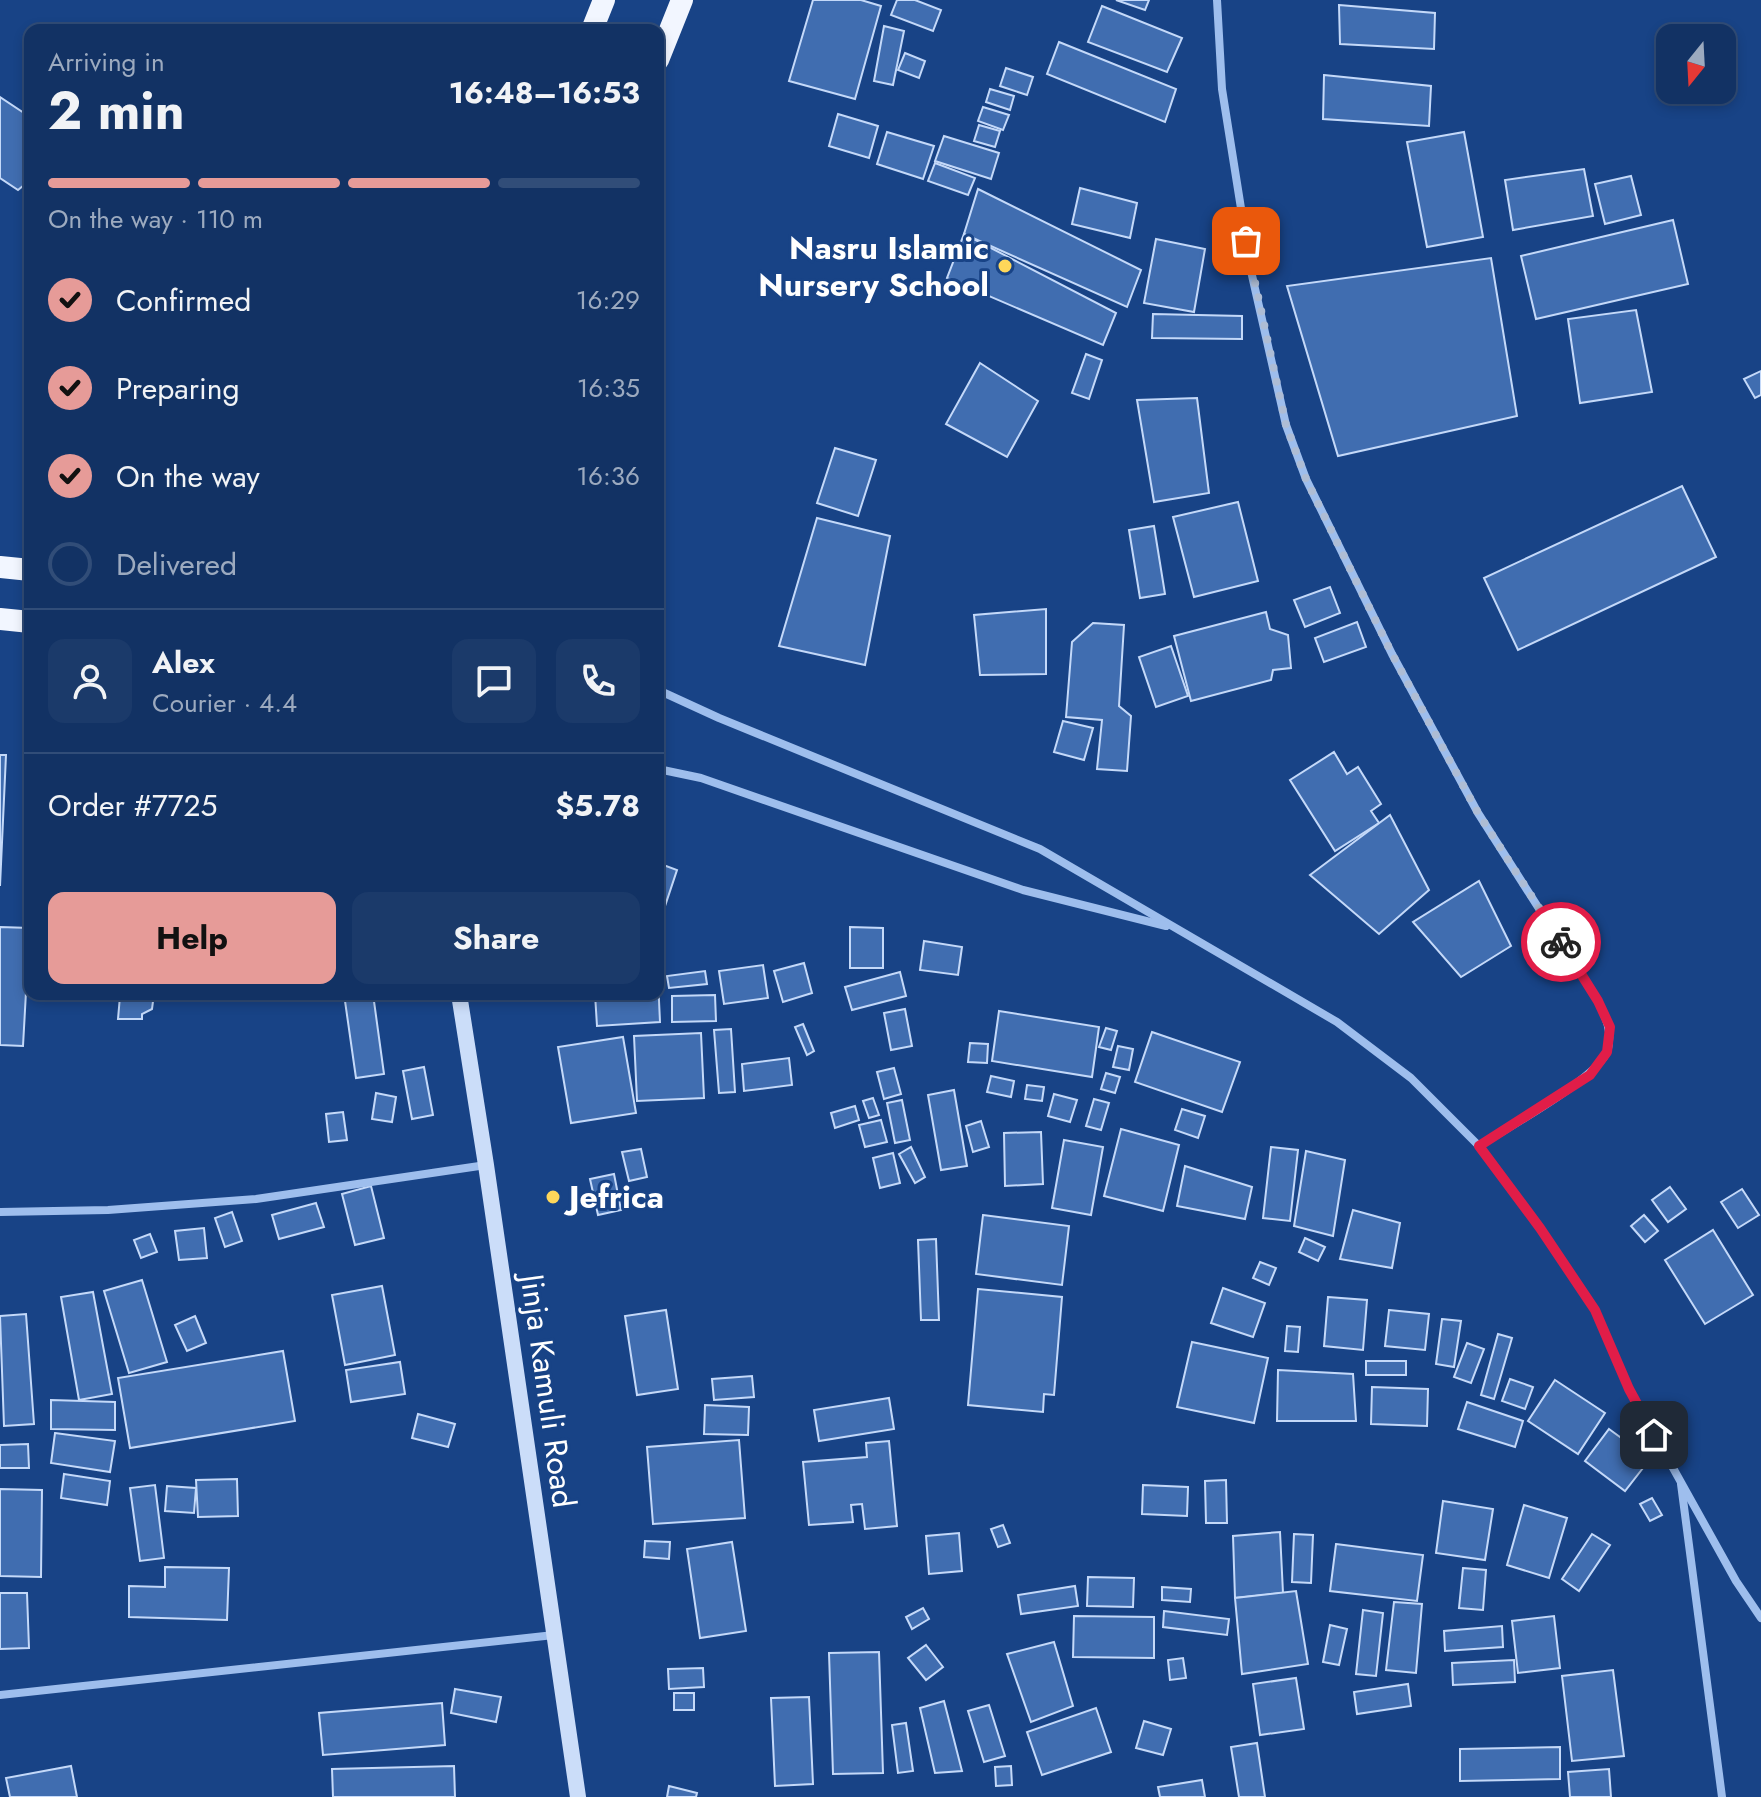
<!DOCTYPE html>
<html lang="en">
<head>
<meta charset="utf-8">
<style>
	:root { --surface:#123264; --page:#1b3a6a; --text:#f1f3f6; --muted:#9caabf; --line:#314d78; --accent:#e69b98 }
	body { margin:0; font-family:Jost,sans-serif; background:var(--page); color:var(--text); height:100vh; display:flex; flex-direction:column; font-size:30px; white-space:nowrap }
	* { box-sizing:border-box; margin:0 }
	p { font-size:26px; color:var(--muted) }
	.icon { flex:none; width:44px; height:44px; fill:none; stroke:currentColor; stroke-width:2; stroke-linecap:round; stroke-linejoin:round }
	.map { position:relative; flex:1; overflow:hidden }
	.drawer { position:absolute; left:24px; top:24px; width:640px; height:976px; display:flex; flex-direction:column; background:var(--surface); border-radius:16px; box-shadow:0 4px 12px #0003,0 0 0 2px var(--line) }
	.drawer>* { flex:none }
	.needle { width:52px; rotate:198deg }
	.tools { position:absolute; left:1656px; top:24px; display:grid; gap:16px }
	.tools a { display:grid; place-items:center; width:80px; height:80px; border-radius:16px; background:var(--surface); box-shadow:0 4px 12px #0003,0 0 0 2px var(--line); font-size:40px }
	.pin { position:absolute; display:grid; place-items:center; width:68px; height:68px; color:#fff; margin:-34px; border-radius:16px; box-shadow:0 4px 12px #0006 }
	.courier { position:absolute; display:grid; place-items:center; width:80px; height:80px; margin:-40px; border:6px solid #e11d48; border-radius:50%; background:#fff; color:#222; box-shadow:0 2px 10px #0007 }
	.summary em { font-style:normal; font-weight:700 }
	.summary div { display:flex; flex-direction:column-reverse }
	.summary { display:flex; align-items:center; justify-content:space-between; height:136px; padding:0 24px }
	h1 { font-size:52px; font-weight:700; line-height:60px }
	.bar { display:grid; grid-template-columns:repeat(4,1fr); gap:12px 8px; align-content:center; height:96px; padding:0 24px }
	.bar i { height:10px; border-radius:6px; background:var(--line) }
	.bar .on { background:var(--accent) }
	.bar p { grid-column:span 4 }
	.line { display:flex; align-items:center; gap:20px; padding:0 24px; border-top:2px solid var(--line) }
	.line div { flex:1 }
	.round { display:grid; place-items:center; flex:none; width:84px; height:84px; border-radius:16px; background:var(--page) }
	ol { padding:0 24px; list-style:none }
	li { display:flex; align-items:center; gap:24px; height:88px }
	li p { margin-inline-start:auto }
	li .icon { padding:8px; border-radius:50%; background:var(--accent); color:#111; stroke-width:4 }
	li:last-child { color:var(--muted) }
	li i { width:44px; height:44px; border:4px solid var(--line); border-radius:50% }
	.cta { display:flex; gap:16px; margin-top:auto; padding:16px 24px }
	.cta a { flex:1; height:92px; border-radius:16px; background:var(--accent); color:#111; font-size:32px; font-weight:700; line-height:92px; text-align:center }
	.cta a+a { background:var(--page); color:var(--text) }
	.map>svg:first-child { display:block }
	.building { fill:#406db0; stroke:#c4d9f9; stroke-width:2 }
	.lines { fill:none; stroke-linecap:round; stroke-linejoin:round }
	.minor { stroke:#9ebeed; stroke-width:8 }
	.secondary { stroke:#cbddf9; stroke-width:16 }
	.trunk { stroke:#f2f6ff; stroke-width:22 }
	.done { stroke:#aebdd5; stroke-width:8; stroke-dasharray:0 14.4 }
	.route { stroke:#e11d48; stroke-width:10 }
	.poi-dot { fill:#ffd75a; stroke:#184386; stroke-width:3 }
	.labels { text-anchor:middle; stroke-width:6; stroke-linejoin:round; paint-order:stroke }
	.poi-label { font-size:32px; font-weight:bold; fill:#fff; stroke:#184386; text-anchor:end }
	.street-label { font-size:32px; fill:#fff; stroke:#184386 }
</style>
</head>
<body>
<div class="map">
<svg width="1761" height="1797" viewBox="0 0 1761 1797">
	<rect width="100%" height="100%" fill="#184386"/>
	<!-- building -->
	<g class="building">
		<path d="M813,0H861L881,6L855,99L789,81Z"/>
		<path d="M897,0H915L941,10L933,31L891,15Z"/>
		<path d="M1116,0H1149L1145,10Z"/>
		<path d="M1339,5L1435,13L1434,49L1340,44Z"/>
		<path d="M1102,6L1182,38L1167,72L1088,42Z"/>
		<path d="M884,26L904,31L893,85L874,81Z"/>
		<path d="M1059,42L1176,89L1165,122L1047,74Z"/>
		<path d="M905,53L925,61L919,78L898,70Z"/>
		<path d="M1006,68L1033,77L1027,95L1000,86Z"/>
		<path d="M1324,75L1431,86L1429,126L1323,119Z"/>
		<path d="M990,89L1014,96L1010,110L986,102Z"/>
		<path d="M0,97L30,117V180L18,190L0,178Z"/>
		<path d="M983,107L1009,115L1003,130L978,121Z"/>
		<path d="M838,114L878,126L869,158L829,146Z"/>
		<path d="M979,125L1000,131L995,147L974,141Z"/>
		<path d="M887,132L934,146L923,179L877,164Z"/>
		<path d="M1464,132L1483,237L1427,247L1407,142Z"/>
		<path d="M944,136L999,153L991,179L935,161Z"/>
		<path d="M935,163L975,178L968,195L928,181Z"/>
		<path d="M1584,169L1593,216L1513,230L1505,180Z"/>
		<path d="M1631,176L1641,215L1605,224L1595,184Z"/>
		<path d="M1080,188L1137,203L1130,238L1072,224Z"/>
		<path d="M978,189L1141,270L1127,307L964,234Z"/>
		<path d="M1673,220L1688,284L1536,319L1521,256Z"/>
		<path d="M964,234L1116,313L1103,345L947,278Z"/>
		<path d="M1156,239L1205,249L1194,312L1144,303Z"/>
		<path d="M1491,258L1517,416L1338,456L1287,286Z"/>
		<path d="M1636,310L1652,392L1580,403L1568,319Z"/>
		<path d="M1153,314L1242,316V339L1152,338Z"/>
		<path d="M1086,354L1102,360L1089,399L1072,393Z"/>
		<path d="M980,363L1038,401L1007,457L946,424Z"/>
		<path d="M1761,371V395L1755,398L1744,379Z"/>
		<path d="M1197,398L1209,493L1154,502L1137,400Z"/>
		<path d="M835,448L876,460L858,516L817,503Z"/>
		<path d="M1682,486L1716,557L1518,650L1484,578Z"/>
		<path d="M1238,502L1258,581L1194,597L1173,517Z"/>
		<path d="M817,518L890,536L865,665L779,646Z"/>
		<path d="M1154,526L1165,594L1140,598L1129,530Z"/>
		<path d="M1330,587L1340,613L1305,627L1294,600Z"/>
		<path d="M1046,609V674L980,675L974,615Z"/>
		<path d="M1266,612L1270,629L1288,635L1291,668L1273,670L1271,680L1191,701L1174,636Z"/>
		<path d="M1357,622L1366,647L1324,662L1315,638Z"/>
		<path d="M1093,623L1124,625L1119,706L1131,716L1127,771L1097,769L1102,720L1066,717L1072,642Z"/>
		<path d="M1171,646L1188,696L1156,707L1139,657Z"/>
		<path d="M1063,721L1093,728L1084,760L1054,752Z"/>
		<path d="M1334,752L1347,774L1358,767L1381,804L1371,811L1379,823L1335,851L1290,780Z"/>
		<path d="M0,755H6L0,886Z"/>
		<path d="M1390,815L1429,890L1379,934L1310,875Z"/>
		<path d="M658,863L677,870L663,912L658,911Z"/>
		<path d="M1479,881L1511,946L1461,977L1413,922Z"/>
		<path d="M0,927L30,928V992H26L23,1046L0,1045Z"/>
		<path d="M850,927L883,928V968H850Z"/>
		<path d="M924,941L962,947L958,975L920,970Z"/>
		<path d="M804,963L812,993L783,1002L774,971Z"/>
		<path d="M763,965L768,998L724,1004L719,971Z"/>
		<path d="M705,971L707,984L669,988L667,976Z"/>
		<path d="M900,972L906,996L852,1010L845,987Z"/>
		<path d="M658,979L660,1022L597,1026L595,994H658Z"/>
		<path d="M72,994H154L152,1009L142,1014V1019H118L120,996Z"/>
		<path d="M344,994H373L384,1074L356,1078Z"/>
		<path d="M715,995L716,1021L672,1022V996Z"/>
		<path d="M905,1009L912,1046L891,1050L884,1013Z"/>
		<path d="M999,1011L1099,1027L1092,1077L992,1061Z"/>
		<path d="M803,1024L814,1051L807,1055L795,1027Z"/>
		<path d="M1106,1028L1117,1031L1111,1050L1099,1047Z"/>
		<path d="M731,1029L735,1092L719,1093L714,1030Z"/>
		<path d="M1152,1032L1240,1062L1222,1112L1135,1082Z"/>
		<path d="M701,1033L704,1098L637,1101L634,1036Z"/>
		<path d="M623,1037L636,1113L571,1123L558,1047Z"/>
		<path d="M970,1043L988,1044L987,1063L968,1062Z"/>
		<path d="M1118,1046L1133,1049L1129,1070L1113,1067Z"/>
		<path d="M789,1058L792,1085L744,1091L742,1064Z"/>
		<path d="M424,1067L433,1115L412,1119L403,1071Z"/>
		<path d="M894,1068L901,1094L884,1099L877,1072Z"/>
		<path d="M1106,1073L1120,1077L1115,1093L1101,1089Z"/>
		<path d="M991,1076L1014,1081L1011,1097L987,1092Z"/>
		<path d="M1027,1085L1044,1087L1042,1101L1025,1099Z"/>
		<path d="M954,1090L967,1166L941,1170L928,1095Z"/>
		<path d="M376,1093L396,1097L392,1122L372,1119Z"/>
		<path d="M1054,1094L1077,1100L1070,1122L1048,1116Z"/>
		<path d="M873,1098L879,1115L869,1118L863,1101Z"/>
		<path d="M1094,1099L1109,1103L1101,1130L1086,1126Z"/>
		<path d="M902,1100L910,1140L895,1143L887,1103Z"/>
		<path d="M855,1106L859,1120L835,1128L831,1113Z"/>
		<path d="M1182,1109L1205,1116L1198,1138L1175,1130Z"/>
		<path d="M343,1112L347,1140L329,1142L326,1114Z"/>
		<path d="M881,1120L887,1142L865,1147L859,1125Z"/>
		<path d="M981,1121L989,1147L973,1152L966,1126Z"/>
		<path d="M1121,1129L1179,1145L1163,1211L1104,1196Z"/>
		<path d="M1041,1132L1043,1184L1005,1186L1004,1133Z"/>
		<path d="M1064,1140L1103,1147L1091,1215L1052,1208Z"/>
		<path d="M911,1147L925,1177L915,1183L899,1154Z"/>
		<path d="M1271,1147L1298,1150L1290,1221L1263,1218Z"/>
		<path d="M641,1149L647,1177L629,1181L622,1152Z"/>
		<path d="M1306,1151L1345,1160L1333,1236L1294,1226Z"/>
		<path d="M893,1153L900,1183L880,1188L873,1158Z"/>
		<path d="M1185,1166L1252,1187L1245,1219L1177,1206Z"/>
		<path d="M614,1174L621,1210L598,1215L590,1179Z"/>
		<path d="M371,1186L384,1238L355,1245L342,1194Z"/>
		<path d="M1670,1187L1686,1209L1668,1222L1652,1200Z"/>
		<path d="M1742,1189L1759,1215L1738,1228L1721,1202Z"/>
		<path d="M316,1203L324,1227L279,1239L272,1215Z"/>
		<path d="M1353,1210L1400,1223L1392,1268L1340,1259Z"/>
		<path d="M232,1212L242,1241L225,1247L215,1218Z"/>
		<path d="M983,1215L1069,1226L1062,1285L976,1274Z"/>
		<path d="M1644,1215L1658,1231L1645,1242L1631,1226Z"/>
		<path d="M204,1228L207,1258L179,1260L175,1231Z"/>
		<path d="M1713,1230L1753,1295L1705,1324L1665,1260Z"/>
		<path d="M150,1234L157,1252L141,1258L134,1240Z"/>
		<path d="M1305,1238L1325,1247L1318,1261L1299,1252Z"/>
		<path d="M936,1239L939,1320H921L918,1240Z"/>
		<path d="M1260,1262L1276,1268L1269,1285L1253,1278Z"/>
		<path d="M142,1280L167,1362L129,1373L104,1291Z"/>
		<path d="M382,1286L395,1355L345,1365L332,1295Z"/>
		<path d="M1223,1288L1265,1303L1253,1337L1211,1323Z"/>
		<path d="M978,1289L1062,1297L1054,1395L1044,1394L1043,1412L968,1405Z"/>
		<path d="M93,1292L112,1394L79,1400L61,1297Z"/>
		<path d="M1328,1297L1367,1300L1363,1350L1324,1346Z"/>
		<path d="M666,1310L678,1389L637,1395L625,1316Z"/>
		<path d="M1389,1310L1429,1314L1425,1350L1385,1346Z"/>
		<path d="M26,1314L34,1424L4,1426L0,1316Z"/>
		<path d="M195,1316L206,1343L187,1351L175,1325Z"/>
		<path d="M1442,1319L1461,1321L1454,1367L1436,1364Z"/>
		<path d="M1287,1326L1300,1327L1298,1352L1285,1351Z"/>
		<path d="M1498,1334L1512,1338L1494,1399L1481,1395Z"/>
		<path d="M1192,1342L1268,1358L1254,1423L1177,1407Z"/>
		<path d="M1467,1343L1484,1349L1471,1383L1454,1377Z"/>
		<path d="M283,1351L295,1421L130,1448L118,1378Z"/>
		<rect x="1366" y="1361" width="40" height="14"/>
		<path d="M400,1362L405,1394L351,1402L346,1370Z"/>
		<path d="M1278,1370L1353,1374L1356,1421H1277Z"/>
		<path d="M752,1376L754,1397L714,1400L712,1379Z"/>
		<path d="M1510,1379L1533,1387L1525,1409L1502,1401Z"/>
		<path d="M1555,1380L1605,1413L1578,1454L1528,1421Z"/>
		<path d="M1372,1387L1428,1389L1427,1426L1371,1424Z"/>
		<path d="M889,1398L894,1429L819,1441L814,1410Z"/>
		<path d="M51,1400L115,1402V1430L51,1429Z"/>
		<path d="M1467,1402L1523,1421L1515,1447L1458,1429Z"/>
		<path d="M705,1405L749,1407L748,1435L704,1434Z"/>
		<path d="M418,1414L455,1424L448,1447L412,1438Z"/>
		<path d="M1609,1429L1650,1459L1625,1491L1585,1461Z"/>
		<path d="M55,1433L115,1441L110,1472L51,1463Z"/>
		<path d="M739,1440L745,1518L653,1524L647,1447Z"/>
		<path d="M889,1441L897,1526L865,1529L862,1504L851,1505L853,1522L809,1525L803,1462L867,1457L866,1443Z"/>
		<path d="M28,1444L29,1468H0V1445Z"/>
		<path d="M64,1474L110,1481L107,1505L61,1498Z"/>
		<path d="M237,1479L238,1516L198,1517L196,1480Z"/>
		<path d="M1226,1480L1227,1523H1206L1205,1481Z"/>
		<path d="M155,1485L164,1558L140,1561L130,1488Z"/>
		<path d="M1143,1485L1188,1487L1187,1516L1142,1514Z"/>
		<path d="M167,1486L196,1488L194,1513L165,1511Z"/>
		<path d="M0,1489L42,1490L41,1577L0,1576Z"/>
		<path d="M1652,1498L1662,1515L1650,1521L1640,1504Z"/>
		<path d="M1443,1501L1493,1509L1485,1560L1436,1553Z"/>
		<path d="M1524,1505L1567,1518L1549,1578L1507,1565Z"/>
		<path d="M1003,1525L1010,1543L998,1547L991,1529Z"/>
		<path d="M1280,1532L1283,1593L1235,1598L1233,1536Z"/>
		<path d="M959,1533L962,1571L929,1574L926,1536Z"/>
		<path d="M1294,1534L1313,1535L1311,1583L1292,1582Z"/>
		<path d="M1592,1534L1610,1545L1579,1591L1562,1579Z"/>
		<path d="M645,1541L670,1542L669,1559L644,1557Z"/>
		<path d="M732,1542L746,1631L700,1638L687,1549Z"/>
		<path d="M1336,1544L1423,1555L1417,1601L1330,1591Z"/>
		<path d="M165,1567L229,1568L227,1620L129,1617V1586L165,1587Z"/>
		<path d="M1463,1568L1486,1570L1483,1610L1459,1608Z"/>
		<path d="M1088,1577L1134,1578L1133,1607L1087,1606Z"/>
		<path d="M1075,1586L1078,1606L1021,1614L1018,1595Z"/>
		<path d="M1162,1587L1191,1589L1190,1602L1162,1600Z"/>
		<path d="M1296,1591L1308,1664L1242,1674L1235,1598Z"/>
		<path d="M0,1593H27L29,1648L0,1649Z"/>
		<path d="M1394,1602L1422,1604L1416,1673L1386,1670Z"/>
		<path d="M923,1608L929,1619L912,1629L906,1617Z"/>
		<path d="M1363,1610L1383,1613L1376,1676L1356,1674Z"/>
		<path d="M1164,1611L1229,1619L1227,1635L1163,1627Z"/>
		<path d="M1074,1616L1154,1617V1658L1073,1657Z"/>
		<path d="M1554,1616L1560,1668L1518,1673L1512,1621Z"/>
		<path d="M1330,1625L1347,1629L1339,1665L1323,1662Z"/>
		<path d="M1502,1626L1503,1647L1445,1651L1444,1631Z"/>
		<path d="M1054,1642L1073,1706L1031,1722L1007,1654Z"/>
		<path d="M926,1645L943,1667L926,1680L908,1658Z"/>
		<path d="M879,1652L883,1773L833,1774L829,1653Z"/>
		<path d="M1183,1658L1186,1678L1170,1680L1168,1660Z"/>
		<path d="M1514,1660L1515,1682L1453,1685L1452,1663Z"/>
		<path d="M703,1668L704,1687L669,1689L668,1669Z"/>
		<path d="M1613,1670L1624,1756L1572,1761L1562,1676Z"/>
		<path d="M1296,1678L1304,1729L1260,1735L1253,1684Z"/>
		<path d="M1408,1684L1411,1706L1357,1714L1354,1692Z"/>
		<path d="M455,1689L501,1697L496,1722L451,1713Z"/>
		<rect x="674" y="1693" width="20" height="17"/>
		<path d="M809,1697L813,1784L775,1786L771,1698Z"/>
		<path d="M944,1701L962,1771L935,1773L920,1708Z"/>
		<path d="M442,1703L445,1745L323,1755L319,1713Z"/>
		<path d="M989,1705L1005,1756L984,1762L968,1711Z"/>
		<path d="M1096,1708L1111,1752L1042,1775L1027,1732Z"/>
		<path d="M1144,1721L1171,1729L1163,1755L1136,1748Z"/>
		<path d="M906,1723L913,1771L898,1773L892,1725Z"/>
		<path d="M1257,1743L1265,1797H1239L1231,1747Z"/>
		<path d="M1560,1747V1779L1460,1781V1749Z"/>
		<path d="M71,1766L77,1797H10L6,1778Z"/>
		<path d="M454,1766L455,1797H333L332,1769Z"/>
		<path d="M1011,1766L1012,1785L996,1786L995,1767Z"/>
		<path d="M1609,1769L1611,1797H1570L1568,1772Z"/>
		<path d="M1202,1780L1205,1797H1160L1158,1787Z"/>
		<path d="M669,1786L697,1793L696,1797H667Z"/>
	</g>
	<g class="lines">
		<!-- minor -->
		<g class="minor">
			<path d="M1217,0L1222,89L1251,271L1286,425L1306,479L1392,654L1478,813L1598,1001C1606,1018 1612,1030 1608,1049C1601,1077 1506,1128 1479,1146"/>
			<path d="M658,690L719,718L1040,849L1337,1022L1411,1078L1479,1146L1540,1228L1595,1310L1629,1389L1736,1581L1761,1618"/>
			<path d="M658,769L701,778L1023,890L1166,926"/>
			<path d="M0,1212L108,1210L256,1199L486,1165"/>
			<path d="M1681,1484L1722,1797"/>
			<path d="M0,1695L554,1635"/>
		</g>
		<!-- secondary -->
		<path class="secondary" d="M459,994L486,1165L578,1797"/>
		<!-- trunk -->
		<g class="trunk">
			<path d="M592,30L604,0"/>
			<path d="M658,60L682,0"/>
			<path d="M0,567L30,570"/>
			<path d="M0,619L30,622"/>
		</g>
	</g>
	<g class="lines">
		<!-- done -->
		<path class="done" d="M1246,241L1286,425L1306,479L1392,654L1478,813L1561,942"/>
		<!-- route -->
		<path class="route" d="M1561,942L1598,1001L1610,1027L1607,1052L1590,1075L1479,1146L1540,1228L1595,1310L1629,1389L1654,1435"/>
	</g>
	<!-- markers -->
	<g class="poi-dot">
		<circle cx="1005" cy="266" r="8"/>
		<circle cx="553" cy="1197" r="8"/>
	</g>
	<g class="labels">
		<!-- poi labels -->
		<g class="poi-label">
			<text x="989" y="259">Nasru Islamic<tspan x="989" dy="37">Nursery School</tspan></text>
			<text x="569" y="1208" text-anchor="start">Jefrica</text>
		</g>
		<!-- street labels -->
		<g class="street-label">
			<text transform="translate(548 1391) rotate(82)" y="11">Jinja Kamuli Road</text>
		</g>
	</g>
</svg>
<div class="tools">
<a><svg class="needle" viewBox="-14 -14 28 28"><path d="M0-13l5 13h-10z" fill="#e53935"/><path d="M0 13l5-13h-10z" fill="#9caabf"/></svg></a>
</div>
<div class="pin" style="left:1246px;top:241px;background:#ea580c"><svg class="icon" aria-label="bag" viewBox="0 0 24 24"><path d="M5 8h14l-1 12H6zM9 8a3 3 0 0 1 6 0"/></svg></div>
<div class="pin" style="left:1654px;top:1435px;background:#1f2937"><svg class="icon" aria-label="home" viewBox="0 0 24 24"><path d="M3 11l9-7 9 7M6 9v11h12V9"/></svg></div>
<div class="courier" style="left:1561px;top:942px"><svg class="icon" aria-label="bike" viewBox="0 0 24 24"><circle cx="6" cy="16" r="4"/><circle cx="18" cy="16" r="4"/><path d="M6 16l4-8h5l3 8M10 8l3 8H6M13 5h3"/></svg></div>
<section class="drawer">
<div class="summary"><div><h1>2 min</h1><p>Arriving in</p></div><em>16:48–16:53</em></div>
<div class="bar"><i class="on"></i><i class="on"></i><i class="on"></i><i></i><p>On the way · 110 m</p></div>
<ol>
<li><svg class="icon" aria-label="check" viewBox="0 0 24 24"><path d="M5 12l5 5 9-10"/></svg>Confirmed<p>16:29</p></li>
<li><svg class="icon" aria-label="check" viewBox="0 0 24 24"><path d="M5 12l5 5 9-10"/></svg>Preparing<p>16:35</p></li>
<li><svg class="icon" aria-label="check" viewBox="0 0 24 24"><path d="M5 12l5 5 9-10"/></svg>On the way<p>16:36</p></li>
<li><i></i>Delivered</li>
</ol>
<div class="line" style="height:144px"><a class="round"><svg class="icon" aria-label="person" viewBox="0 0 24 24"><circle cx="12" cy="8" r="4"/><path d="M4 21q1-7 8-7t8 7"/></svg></a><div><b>Alex</b><p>Courier · 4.4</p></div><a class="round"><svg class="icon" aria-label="chat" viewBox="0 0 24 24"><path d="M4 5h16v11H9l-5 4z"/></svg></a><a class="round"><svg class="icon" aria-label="phone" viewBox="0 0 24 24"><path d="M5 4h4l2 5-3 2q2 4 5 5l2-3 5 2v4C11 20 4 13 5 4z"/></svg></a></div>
<div class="line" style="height:104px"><div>Order #7725</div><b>$5.78</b></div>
<div class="cta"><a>Help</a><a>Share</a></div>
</section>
</div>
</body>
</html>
